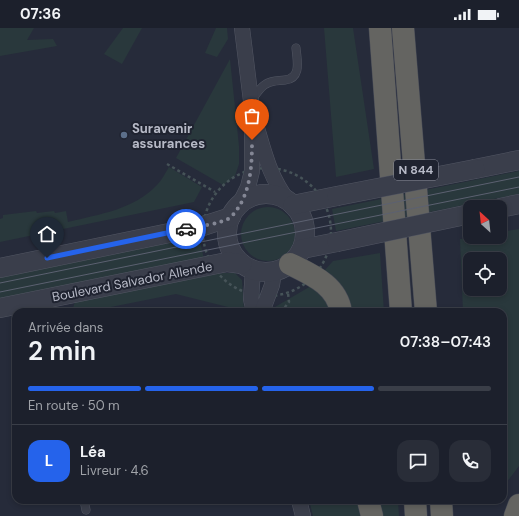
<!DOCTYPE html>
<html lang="fr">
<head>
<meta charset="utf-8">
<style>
	:root { --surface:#1c202c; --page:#292d38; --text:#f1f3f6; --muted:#a0a3a9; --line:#3a3e48; --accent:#2563eb }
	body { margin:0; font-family:"DM Sans",sans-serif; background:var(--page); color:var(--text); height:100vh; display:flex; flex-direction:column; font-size:15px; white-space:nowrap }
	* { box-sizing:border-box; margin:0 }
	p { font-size:13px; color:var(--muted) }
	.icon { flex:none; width:22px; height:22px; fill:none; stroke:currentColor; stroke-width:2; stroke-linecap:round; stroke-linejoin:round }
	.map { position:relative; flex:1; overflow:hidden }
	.sheet { position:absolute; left:12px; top:280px; width:495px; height:196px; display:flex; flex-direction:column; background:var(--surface); border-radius:12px; box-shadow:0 2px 6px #0003,0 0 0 1px var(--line) }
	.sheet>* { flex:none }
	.needle { width:26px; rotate:333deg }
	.buttons { position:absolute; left:463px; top:172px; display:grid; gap:8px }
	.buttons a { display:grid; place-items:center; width:44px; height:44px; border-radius:8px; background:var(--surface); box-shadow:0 2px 6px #0003,0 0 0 1px var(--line); font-size:20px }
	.pin { position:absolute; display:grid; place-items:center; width:34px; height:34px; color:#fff; margin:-41px -17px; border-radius:50% 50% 50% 0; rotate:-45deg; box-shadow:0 0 4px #0007 }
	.pin .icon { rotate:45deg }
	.courier { position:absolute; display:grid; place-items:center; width:40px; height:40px; margin:-20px; border:3px solid #2563eb; border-radius:50%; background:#fff; color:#222; box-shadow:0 1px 5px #0007 }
	.head em { font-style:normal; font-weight:600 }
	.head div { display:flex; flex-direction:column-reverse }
	.head { display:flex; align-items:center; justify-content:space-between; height:68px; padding:0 16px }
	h1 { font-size:26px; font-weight:600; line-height:30px }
	.bar { display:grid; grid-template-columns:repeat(4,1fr); gap:6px 4px; align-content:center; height:48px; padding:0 16px }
	.bar i { height:5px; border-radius:3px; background:var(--line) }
	.bar .selected { background:var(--accent) }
	.bar p { grid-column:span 4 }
	.line { display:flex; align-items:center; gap:10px; padding:0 16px; border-top:1px solid var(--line) }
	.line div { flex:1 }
	.round { display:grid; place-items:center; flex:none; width:42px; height:42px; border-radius:12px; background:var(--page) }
	.status { display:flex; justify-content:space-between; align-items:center; height:28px; padding:0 20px; background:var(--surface); direction:ltr }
	.status svg { height:11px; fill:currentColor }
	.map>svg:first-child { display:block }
	.green { fill:#29383c; fill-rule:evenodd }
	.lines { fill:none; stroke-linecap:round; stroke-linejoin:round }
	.service-casing { stroke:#525663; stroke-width:9 }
	.minor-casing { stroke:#525663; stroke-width:16 }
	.tertiary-casing { stroke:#525663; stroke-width:20 }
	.trunk-casing { stroke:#424653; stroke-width:23 }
	.path { stroke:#465358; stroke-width:2.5; stroke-dasharray:3 3; stroke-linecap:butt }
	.service { stroke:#3a3e4b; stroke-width:8 }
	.minor { stroke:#3a3e4b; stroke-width:15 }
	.tertiary { stroke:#3a3e4b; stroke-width:19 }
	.trunk { stroke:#646461; stroke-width:22 }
	.tram { stroke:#5c6171; stroke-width:1 }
	.tertiary-bridge-casing { stroke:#525663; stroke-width:20; stroke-linecap:butt }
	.tertiary-bridge { stroke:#3a3e4b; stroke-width:19 }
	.done { stroke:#848795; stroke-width:4; stroke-dasharray:0 7.2 }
	.route { stroke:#2563eb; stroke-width:5 }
	.service-dot { fill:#5c6f8a; stroke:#1f2330; stroke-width:1.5 }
	.labels { text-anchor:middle; stroke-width:4; stroke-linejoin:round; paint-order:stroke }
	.shield { fill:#1f2330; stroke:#898c99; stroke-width:1 }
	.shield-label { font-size:12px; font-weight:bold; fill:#b6b9c6 }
	.poi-label { font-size:13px; font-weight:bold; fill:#b6b9c6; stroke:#1f2330; text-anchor:start }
	.street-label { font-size:13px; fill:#b6b9c6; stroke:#1f2330 }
</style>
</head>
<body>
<div class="status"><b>07:36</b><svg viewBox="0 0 49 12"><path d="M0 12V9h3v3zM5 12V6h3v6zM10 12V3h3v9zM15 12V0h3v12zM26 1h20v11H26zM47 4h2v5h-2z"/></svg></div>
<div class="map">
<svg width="519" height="488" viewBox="0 0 519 488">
	<rect width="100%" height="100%" fill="#262b3a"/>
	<!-- green -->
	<g class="green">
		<path d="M0,0H34L27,12L53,11L57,18L0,28Z"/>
		<path d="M123,0H142L122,36L104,26Z"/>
		<path d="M216,0H227L228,11L217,29L205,25Z"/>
		<path d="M324,0H353L374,141L336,149Z"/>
		<path d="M230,31L239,118V136L235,148L223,157L176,130Z"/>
		<path d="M169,139L202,159L194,174L0,214V191L3,190V187L36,183L37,185L54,183L55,185L66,183L68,194C100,186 133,182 157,157C162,152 165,145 169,139Z"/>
		<path d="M519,143V166L336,203L332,181Z"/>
		<circle cx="268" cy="206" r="27"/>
		<path d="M519,201V438L503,459V284H463L460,211L500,209V204ZM470,231H500V261H470Z"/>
		<path d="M199,209L204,231L0,272V249Z"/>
		<path d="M380,225L384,284H274L275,279L311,258L333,233Z"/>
		<path d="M223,245H235L242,252L244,283L176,266L86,284H72L75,273Z"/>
		<path d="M309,472H398L399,488H313Z"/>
	</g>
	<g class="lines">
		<!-- service casing -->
		<g class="service-casing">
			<g id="service">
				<path d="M251,72C256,67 260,59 266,56C273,52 278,53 285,52C302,50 297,32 296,20"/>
				<path d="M42,271L44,284"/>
				<path d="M84,472L86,482"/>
			</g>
		</g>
		<!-- minor casing -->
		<g class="minor-casing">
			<g id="minor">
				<path d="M257,100C265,127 270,149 288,173"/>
				<path d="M239,177L248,159L252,143V81L242,0"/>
				<path d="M253,242L251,271L254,284"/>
				<path d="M262,284L272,257L274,243"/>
				<path d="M299,472L303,488"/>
			</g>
		</g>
		<!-- tertiary casing -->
		<g class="tertiary-casing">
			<g id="tertiary">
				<path d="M475,141L519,132"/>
				<circle cx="266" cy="205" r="39"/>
				<path d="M293,177L337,168"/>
				<path d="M500,180L519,176"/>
				<path d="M302,221L337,214"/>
				<path d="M0,240L203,198L231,189"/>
				<path d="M0,280L227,234L242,236"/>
			</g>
		</g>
		<!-- trunk casing -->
		<g class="trunk-casing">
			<g id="trunk">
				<path d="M380,0L401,284"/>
				<path d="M403,0L426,284"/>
				<path d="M290,236C312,247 337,257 341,284"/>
				<path d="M368,472L372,488"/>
				<path d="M415,472L416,488"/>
				<path d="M441,472L442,488"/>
				<path d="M515,488L519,477"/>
			</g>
		</g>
		<!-- path -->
		<g class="path">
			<path d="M167,136L215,164"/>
			<circle cx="267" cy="204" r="64"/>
			<path d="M281,284L289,274L288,265"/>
		</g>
		<!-- service -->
		<use href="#service" class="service"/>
		<!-- minor -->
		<use href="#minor" class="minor"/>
		<!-- tertiary -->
		<use href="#tertiary" class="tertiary"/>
		<!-- trunk -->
		<use href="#trunk" class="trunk"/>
		<!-- tram -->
		<g class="tram">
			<path d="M0,255L519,149"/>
			<path d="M0,264L519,159"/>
		</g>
		<!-- tertiary-bridge casing -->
		<g class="tertiary-bridge-casing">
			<g id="tertiary-bridge">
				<path d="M337,168L475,141"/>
				<path d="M337,214L470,186"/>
			</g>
		</g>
		<!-- tertiary-bridge -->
		<use href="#tertiary-bridge" class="tertiary-bridge"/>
	</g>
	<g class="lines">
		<!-- done -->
		<path class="done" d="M186,201C196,199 224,195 231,189C251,168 252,138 252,112"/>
		<!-- route -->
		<path class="route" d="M47,230L186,201"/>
	</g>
	<!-- markers -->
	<circle class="service-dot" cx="124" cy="107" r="4"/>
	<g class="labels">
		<!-- shield labels -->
		<rect class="shield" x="394" y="132" width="44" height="20" rx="3"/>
		<g class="shield-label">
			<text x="416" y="146">N 844</text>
		</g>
		<!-- poi labels -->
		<g class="poi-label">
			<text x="132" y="105">Suravenir<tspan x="132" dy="15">assurances</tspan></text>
		</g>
		<!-- street labels -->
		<g class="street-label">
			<text transform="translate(132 253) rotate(-11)" y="5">Boulevard Salvador Allende</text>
		</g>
	</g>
</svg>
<div class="buttons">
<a><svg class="needle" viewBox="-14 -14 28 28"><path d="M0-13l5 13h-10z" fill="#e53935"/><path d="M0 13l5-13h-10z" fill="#a0a3a9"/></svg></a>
<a><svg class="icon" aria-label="locate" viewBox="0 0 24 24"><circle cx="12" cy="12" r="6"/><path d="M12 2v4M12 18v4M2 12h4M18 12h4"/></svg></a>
</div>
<div class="pin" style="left:252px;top:112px;background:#ea580c"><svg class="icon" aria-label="bag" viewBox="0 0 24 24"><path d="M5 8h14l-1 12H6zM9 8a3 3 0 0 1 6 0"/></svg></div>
<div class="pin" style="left:47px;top:230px;background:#1f2937"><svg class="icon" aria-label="home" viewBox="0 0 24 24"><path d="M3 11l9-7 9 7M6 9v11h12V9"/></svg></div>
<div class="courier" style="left:186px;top:201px"><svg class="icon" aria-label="car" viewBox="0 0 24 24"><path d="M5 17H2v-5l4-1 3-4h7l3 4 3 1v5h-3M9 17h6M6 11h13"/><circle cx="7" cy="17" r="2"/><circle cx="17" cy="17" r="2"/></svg></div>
<section class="sheet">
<div class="head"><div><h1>2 min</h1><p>Arrivée dans</p></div><em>07:38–07:43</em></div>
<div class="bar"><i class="selected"></i><i class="selected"></i><i class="selected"></i><i></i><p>En route · 50 m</p></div>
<div class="line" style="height:72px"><b class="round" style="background:var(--accent);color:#fff">L</b><div><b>Léa</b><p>Livreur · 4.6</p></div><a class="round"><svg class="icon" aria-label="chat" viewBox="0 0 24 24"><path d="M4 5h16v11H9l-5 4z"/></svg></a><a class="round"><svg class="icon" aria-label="phone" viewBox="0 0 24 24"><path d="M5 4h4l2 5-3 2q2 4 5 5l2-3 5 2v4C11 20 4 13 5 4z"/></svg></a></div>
</section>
</div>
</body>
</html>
